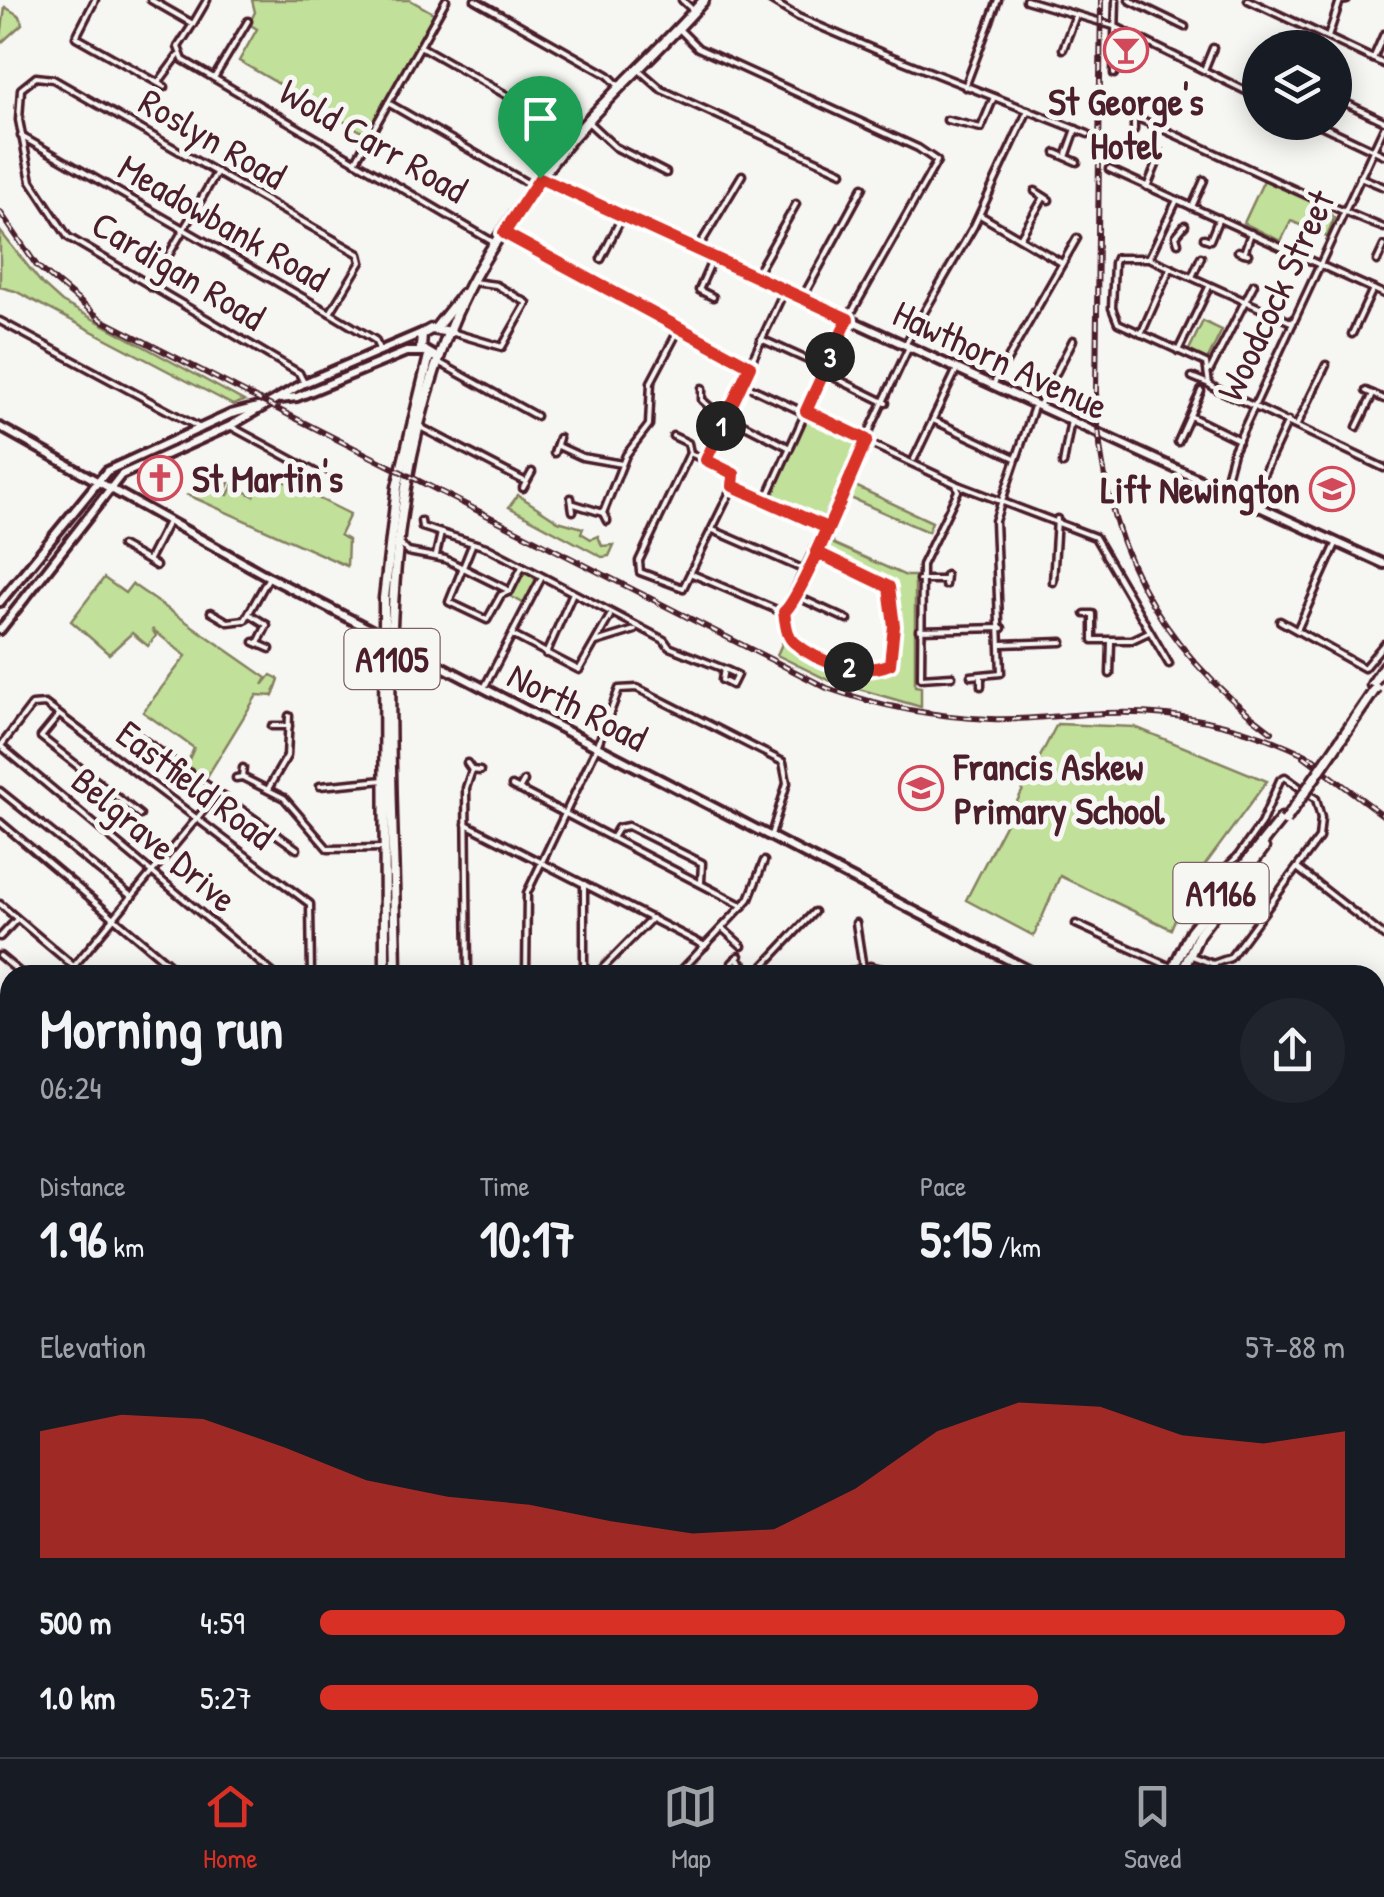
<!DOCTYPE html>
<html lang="en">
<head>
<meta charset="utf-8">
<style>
	body { margin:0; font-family:"Patrick Hand",sans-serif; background:#20242c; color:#f1f3f6; height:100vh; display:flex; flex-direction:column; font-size:38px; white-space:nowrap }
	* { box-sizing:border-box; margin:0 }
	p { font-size:32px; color:#9ea1a6 }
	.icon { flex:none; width:55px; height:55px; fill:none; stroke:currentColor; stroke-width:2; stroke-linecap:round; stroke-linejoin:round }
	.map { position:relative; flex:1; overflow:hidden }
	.side { position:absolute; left:0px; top:965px; width:1385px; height:792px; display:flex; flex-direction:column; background:#171b24; border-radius:30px 30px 0 0; box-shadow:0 5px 25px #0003 }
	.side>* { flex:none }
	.buttons { position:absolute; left:1242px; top:30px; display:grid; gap:20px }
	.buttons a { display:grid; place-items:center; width:110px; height:110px; border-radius:50%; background:#171b24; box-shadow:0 5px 25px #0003; font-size:50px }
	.pin { position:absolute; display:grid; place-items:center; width:85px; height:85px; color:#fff; margin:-102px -42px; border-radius:50% 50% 50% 0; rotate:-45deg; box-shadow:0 0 10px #0007 }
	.pin .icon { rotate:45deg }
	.km { position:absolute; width:50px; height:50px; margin:-25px; border-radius:50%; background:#222; color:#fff; font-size:28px; line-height:50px; text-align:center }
	.round { display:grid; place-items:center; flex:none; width:105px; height:105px; border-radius:52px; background:#20242c }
	.summary { display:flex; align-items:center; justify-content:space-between; height:170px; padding:0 40px }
	h1 { font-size:55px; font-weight:700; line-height:75px }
	.stats { display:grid; grid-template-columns:repeat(3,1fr); gap:15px; height:170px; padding:10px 40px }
	.stats div { display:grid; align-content:center }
	.stats b { font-size:50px; font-weight:700 }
	.stats small { font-size:28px; font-weight:400 }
	.stats p { font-size:28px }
	.chart { height:280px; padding:20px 40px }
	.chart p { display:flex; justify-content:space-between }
	.chart svg { width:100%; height:180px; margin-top:10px; fill:#d93025; opacity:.7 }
	ul { padding:0 40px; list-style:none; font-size:32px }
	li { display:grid; grid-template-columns:160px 120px 1fr; align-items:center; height:75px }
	li i { height:25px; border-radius:12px; background:#d93025 }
	.menu { display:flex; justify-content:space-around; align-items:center; height:140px; border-top:2px solid #363941; background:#171b24; font-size:28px; color:#9ea1a6 }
	.menu a { display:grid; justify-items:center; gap:5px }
	.menu .selected { color:#d93025 }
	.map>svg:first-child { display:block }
	.green { fill:#c1e099; stroke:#868062; stroke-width:2.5 }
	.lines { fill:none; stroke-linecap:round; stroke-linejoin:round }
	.street-casing { stroke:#4a1f2b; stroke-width:11 }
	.secondary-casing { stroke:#4a1f2b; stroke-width:14 }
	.primary-casing { stroke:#4a1f2b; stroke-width:15 }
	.street { stroke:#f6f6f2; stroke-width:4 }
	.secondary { stroke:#f6f6f2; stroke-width:6 }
	.primary { stroke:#f6f6f2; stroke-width:8 }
	.rail-casing { stroke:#4a1f2b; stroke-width:6 }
	.rail { stroke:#f6f6f2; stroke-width:2.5; stroke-dasharray:8; stroke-linecap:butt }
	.primary-bridge-casing { stroke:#4a1f2b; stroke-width:15; stroke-linecap:butt }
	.primary-bridge { stroke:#f6f6f2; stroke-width:8 }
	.route-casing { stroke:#fff; stroke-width:20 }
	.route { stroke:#d93025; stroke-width:12 }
	.labels { text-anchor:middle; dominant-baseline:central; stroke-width:10; stroke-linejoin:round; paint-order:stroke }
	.shield { fill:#f6f6f2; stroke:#7e6067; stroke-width:2.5 }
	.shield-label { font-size:35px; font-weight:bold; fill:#4a1f2b }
	.poi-label { font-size:38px; font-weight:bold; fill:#4a1f2b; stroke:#f6f6f2; text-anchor:start }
	.street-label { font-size:38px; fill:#4a1f2b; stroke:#f6f6f2 }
</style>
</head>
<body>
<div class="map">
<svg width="1384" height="1757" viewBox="0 0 1384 1757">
	<rect width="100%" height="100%" fill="#f6f6f2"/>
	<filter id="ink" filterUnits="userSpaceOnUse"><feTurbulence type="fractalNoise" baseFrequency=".01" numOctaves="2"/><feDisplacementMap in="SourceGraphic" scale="20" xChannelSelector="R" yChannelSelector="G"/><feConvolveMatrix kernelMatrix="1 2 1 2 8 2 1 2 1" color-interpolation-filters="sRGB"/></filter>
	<g filter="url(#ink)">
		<g class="green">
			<polygon points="252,0 410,0 435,14 368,132 364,133 239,61 257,29 249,24 255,12"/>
			<polygon points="5,7 20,16 22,24 0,44"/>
			<polygon points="1265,178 1319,202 1334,218 1327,237 1291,221 1281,241 1244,223"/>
			<polygon points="0,231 42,284 62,302 244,401 233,405 15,291 0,287"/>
			<polygon points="1203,321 1222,330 1207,361 1188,352"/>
			<polygon points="807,418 857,441 860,451 824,524 771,498"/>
			<polygon points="265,472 350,514 340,535 348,540 347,566 188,495 224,481 229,483 224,494 228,495 233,485 254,496"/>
			<polygon points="851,484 932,522 928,532 846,496"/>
			<polygon points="518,495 558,521 583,528 581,533 591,539 598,536 602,546 614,545 609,556 602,557 509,507"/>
			<path d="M830 533 834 544 906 576H915V686L921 687V707L828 680 777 655 785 637C812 666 849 670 886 669L896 656 895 590 884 579 824 551Z"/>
			<polygon points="526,570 536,580 525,604 510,596"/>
			<polygon points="104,578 125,593 132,584 267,678 263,685 271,675 279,679 273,696 257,695 205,780 186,766 194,748 143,712 186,656 152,629 156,636 148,646 132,633 109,654 71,621"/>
			<polygon points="1057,724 1135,727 1267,781 1188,888 1171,929 1060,876 1034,936 966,900"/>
			<polygon points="0,1138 10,1146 10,1675 0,1664"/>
			<polygon points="100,1748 140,1748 134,1757 95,1757"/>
			<polygon points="322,1748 385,1748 381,1757 317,1757"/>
			<polygon points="396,1748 518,1748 514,1757 392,1757"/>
			<polygon points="628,1748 791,1748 787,1757 632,1757"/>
		</g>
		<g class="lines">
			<defs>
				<g id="street">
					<polyline points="95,0 76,37 165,87"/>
					<polyline points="151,0 193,24 178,47 183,60 493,242"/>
					<polyline points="475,0 608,75 620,87"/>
					<polyline points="682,0 694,11"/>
					<polyline points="770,0 798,17 880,52 1088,134"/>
					<polyline points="1026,0 1114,26 1260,98"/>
					<polyline points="1129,0 1185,27"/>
					<polyline points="1248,0 1384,64"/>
					<polyline points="193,24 207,0"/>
					<polyline points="678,28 698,48 918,148 937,161 848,319 766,500 827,528"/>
					<polyline points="1328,37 1340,1 1347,0"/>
					<polyline points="420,46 575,134"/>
					<polyline points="1063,49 1076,15"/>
					<polyline points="1373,59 1384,34"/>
					<polyline points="638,69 662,90 842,172"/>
					<polyline points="1204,70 1213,48"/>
					<polyline points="1114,74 1116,0"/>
					<polyline points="214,78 248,21"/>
					<polyline points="158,83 178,56"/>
					<polyline points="965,87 998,0"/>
					<polyline points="1335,98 1384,121"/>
					<polyline points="388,103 534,187"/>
					<path d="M1135 117C1219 153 1300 195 1384 228"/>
					<polyline points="947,120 981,128 994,97"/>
					<polyline points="587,121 615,147 666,173"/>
					<polyline points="1314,122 1384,155"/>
					<polyline points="1134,130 1134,107"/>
					<polyline points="21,136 330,313 375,340 379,349"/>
					<polyline points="1056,153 1077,162"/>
					<polyline points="1066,157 1076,129"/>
					<polyline points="355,162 446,0"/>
					<polyline points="1109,169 1384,294"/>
					<polyline points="1360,177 1384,187"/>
					<polyline points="1147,187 1161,153"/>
					<polyline points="1035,191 1049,200"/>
					<polyline points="1192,207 1204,180"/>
					<polyline points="980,215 1062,263"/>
					<polyline points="504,233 750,367"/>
					<polyline points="1020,238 1044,197"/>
					<polyline points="1204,238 1210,240 1219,218"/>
					<polyline points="1178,243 1176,236 1185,225"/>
					<polyline points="698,248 742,175"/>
					<polyline points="1238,251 1248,254"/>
					<polyline points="1244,253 1251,233"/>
					<polyline points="1149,258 1177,200"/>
					<polyline points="601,259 623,215"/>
					<polyline points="1377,261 1384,246"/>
					<polyline points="756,275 796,204"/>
					<polyline points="1192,277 1201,257"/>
					<polyline points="150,287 217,172"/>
					<polyline points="713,297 699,290 714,256"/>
					<polyline points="803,297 863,187"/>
					<polyline points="0,321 200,428"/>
					<polyline points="1293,323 1149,258 1116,258 1114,263 1112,308 1118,323 1206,363 1209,384 1215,388 1384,468"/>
					<polyline points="451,332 502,347 527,303 496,285 473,282"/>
					<polyline points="1141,334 1170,269"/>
					<polyline points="1352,334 1373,289"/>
					<polyline points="761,339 825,368"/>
					<polyline points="905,345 974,226 1028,110"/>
					<polyline points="1178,351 1209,287"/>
					<polyline points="440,363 536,416"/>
					<polyline points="1210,370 1254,284"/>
					<polyline points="823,372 886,403"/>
					<polyline points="1192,377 1209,384"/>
					<polyline points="304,383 299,373 68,237 31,181 19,120 21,89 36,77 53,79 359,254 361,262 330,313"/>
					<polyline points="741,383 956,484 958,491 922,565 921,678 952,676"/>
					<polyline points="993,385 1077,238"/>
					<polyline points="702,388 702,400 710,407 790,448"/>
					<polyline points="1366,391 1384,399"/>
					<polyline points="1039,406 1073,340"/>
					<polyline points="1190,416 1239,440"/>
					<polyline points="933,420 1015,458"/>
					<polyline points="1297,425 1326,365"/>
					<polyline points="230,426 339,485"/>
					<polyline points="420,427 526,482"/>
					<polyline points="1357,427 1373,394"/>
					<polyline points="673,436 688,443 690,453 639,561 640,572 683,588 733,486"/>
					<polyline points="1178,442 1201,391"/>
					<polyline points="558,446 582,457 622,464"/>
					<polyline points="554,453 559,438"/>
					<polyline points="690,453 734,474 733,486 766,500"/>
					<polyline points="914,459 957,369"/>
					<polyline points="706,460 785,289"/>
					<polyline points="1063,464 1071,420"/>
					<polyline points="1262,477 1288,421"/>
					<polyline points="958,485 1095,537 1169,664"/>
					<polyline points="523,488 532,472"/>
					<polyline points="1223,489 1233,452 1384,127"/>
					<polyline points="571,498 573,511"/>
					<polyline points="574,504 603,513"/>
					<polyline points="421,521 422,527 441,533"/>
					<polyline points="607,521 603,513 626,455 649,425 651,382 679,329"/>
					<polyline points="713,530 807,571"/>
					<polyline points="399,543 408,552 445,559 510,591 522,567"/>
					<polyline points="472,545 449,602 487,620 501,595 508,592"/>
					<polyline points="121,546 148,561 169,520"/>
					<polyline points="436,555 441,533 486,547 664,640 669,647 724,669 722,680 732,685 737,675 724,669"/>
					<polyline points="148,561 156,566"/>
					<polyline points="692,574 784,613"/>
					<polyline points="919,580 945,580"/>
					<polyline points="1053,582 1057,519"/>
					<polyline points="945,585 946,575"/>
					<polyline points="796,596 848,620"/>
					<polyline points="211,612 228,622 245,620 269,577"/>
					<path d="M784 613C786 623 786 636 794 643 814 660 874 684 893 658V591L816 552"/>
					<polyline points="784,613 909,347"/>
					<polyline points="1085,614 1093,614 1093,640 1132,640 1149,632"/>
					<polyline points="251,615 267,625 258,643"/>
					<polyline points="1280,621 1364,668 1384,644"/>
					<polyline points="1298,628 1337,542"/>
					<polyline points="919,630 1002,628"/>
					<polyline points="512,635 579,670 610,616"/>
					<polyline points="254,642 270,649"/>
					<polyline points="596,642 635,630"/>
					<polyline points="1002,644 1062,642"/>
					<polyline points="546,654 572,595"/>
					<polyline points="1110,674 1111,642"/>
					<polyline points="971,676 1001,673 995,521 1035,404"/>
					<polyline points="981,676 981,686"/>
					<polyline points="484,688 542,577"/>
					<polyline points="59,715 41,737 140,815"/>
					<polyline points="272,726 289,726"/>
					<polyline points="0,747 32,705 45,704 310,904 311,975"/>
					<polyline points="2,747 275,975"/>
					<polyline points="467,763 472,770 480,771"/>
					<polyline points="242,777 284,798 328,849 384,848"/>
					<polyline points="236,778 242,777 243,768"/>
					<polyline points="320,786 384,780"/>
					<polyline points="512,786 743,906"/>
					<polyline points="268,789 287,756 289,716"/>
					<polyline points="519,790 524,781"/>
					<polyline points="0,791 132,897"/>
					<polyline points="218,793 297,849"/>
					<polyline points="0,822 182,975"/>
					<polyline points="466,824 705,946"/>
					<polyline points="612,838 618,828 628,826 702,863 701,882"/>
					<polyline points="1297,868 1384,936"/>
					<polyline points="0,904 84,975"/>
					<polyline points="856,923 864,975"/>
					<polyline points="1076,924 1182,972"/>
					<polyline points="722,928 742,946"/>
					<polyline points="0,937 17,919"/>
					<polyline points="1189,955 1213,964 1230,958 1319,838 1321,818 1316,799 1285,777 1280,780 1261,824 1238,856 1199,895 1211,909"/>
					<polyline points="0,956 23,975"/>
					<polyline points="736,958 754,975"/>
					<polyline points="732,963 739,956"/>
					<polyline points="74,966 218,793 125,727"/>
					<polyline points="468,975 466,788 472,770"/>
					<polyline points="526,975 527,893 597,747 619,689 637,688 783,762 787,783 771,835"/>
					<polyline points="584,975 584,884"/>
					<polyline points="596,975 652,918"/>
					<polyline points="677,975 749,899 764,861"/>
					<polyline points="755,975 814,912"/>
					<polyline points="839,975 870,966 908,975"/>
					<polyline points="1009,975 1015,963"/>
					<polyline points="0,1047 10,1035"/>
					<polyline points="0,1097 10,1105"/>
					<polyline points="1375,1278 1384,1282"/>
					<polyline points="1375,1398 1384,1378"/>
					<polyline points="1088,1748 1104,1757"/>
					<polyline points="1142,1748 1149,1757"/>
					<polyline points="886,1757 887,1748"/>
					<polyline points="954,1757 957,1748"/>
					<polyline points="1007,1757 1011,1748"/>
					<polyline points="1054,1757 1056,1748"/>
					<polyline points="1123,1757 1133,1748"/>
					<polyline points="1200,1757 1203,1748"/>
				</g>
				<g id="secondary">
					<polyline points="540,178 1384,564"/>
					<polyline points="280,399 297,397 406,352 422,352"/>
					<polyline points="0,427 269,577 1038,975"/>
					<polyline points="0,602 107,471 231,414 258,407"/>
					<polyline points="0,630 121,475 230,426 304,383 424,332"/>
					<polyline points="0,1674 10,1685"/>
					<polyline points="67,1748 75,1755"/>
					<polyline points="624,1748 629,1757"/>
					<polyline points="842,1757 847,1748"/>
					<polyline points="855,1757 860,1748"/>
				</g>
				<g id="primary">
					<polyline points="435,329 463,294"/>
					<polyline points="433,356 421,349 422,334 431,329 451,332"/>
					<polyline points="1372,685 1384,666"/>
					<polyline points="385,975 384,598 397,487 429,356"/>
					<path d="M396 975C394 748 363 498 469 287 488 250 515 213 540 179 587 112 651 61 704 0"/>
					<polyline points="1170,975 1191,931 1282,818"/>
					<polyline points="1181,975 1199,934 1264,848"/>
					<polyline points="74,1757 79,1748"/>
					<polyline points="90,1757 95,1748"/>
				</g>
			</defs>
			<use href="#street" class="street-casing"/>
			<use href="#secondary" class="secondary-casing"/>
			<use href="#primary" class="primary-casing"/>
			<use href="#street" class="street"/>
			<use href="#secondary" class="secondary"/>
			<use href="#primary" class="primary"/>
			<defs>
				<g id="rail">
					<path d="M1101 0 1096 392C1100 538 1154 645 1272 732"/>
					<path d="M0 212 37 266 102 320 827 688C882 707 933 717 991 719 1028 721 1067 714 1105 713 1179 710 1252 726 1318 761"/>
					<polyline points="1304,756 1384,816"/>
					<polyline points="1375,1588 1384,1575"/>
					<polyline points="1304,1757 1304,1748"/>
				</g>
			</defs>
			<use href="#rail" class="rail-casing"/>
			<use href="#rail" class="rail"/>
			<defs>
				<polyline id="primary-bridge" points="1285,821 1376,688"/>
			</defs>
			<use href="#primary-bridge" class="primary-bridge-casing"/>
			<use href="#primary-bridge" class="primary-bridge"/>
		</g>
	</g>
	<g class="lines" filter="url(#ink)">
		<defs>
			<path id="route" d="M540 178 504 233 750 366 706 460 734 474 733 486 827 528 816 552 889 587 894 626 890 664C861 676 818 663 795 643 786 636 786 623 784 612 801 599 851 475 864 446L867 440 806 411 848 319 540 178"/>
		</defs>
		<use href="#route" class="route-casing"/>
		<use href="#route" class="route"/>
	</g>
	<defs>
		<symbol id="bar-ring" viewBox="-11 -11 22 22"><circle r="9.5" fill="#f6f6f2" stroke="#d1495b" stroke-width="1.5"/><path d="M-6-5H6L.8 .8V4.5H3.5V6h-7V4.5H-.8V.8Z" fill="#d1495b"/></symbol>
		<symbol id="church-ring" viewBox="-11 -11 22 22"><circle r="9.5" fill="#f6f6f2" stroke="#d1495b" stroke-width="1.5"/><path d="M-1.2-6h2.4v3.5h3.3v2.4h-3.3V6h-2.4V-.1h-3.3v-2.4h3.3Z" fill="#d1495b"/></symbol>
		<symbol id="school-ring" viewBox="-11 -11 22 22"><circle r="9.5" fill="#f6f6f2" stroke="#d1495b" stroke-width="1.5"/><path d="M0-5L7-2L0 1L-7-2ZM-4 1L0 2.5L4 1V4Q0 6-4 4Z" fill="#d1495b"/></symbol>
	</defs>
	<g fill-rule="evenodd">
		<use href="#bar-ring" x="1101" y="25" width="50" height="50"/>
		<use href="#church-ring" x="135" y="453" width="50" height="50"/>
		<use href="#school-ring" x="1307" y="464" width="50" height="50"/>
		<use href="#school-ring" x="896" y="763" width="50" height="50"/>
	</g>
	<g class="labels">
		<g class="shield">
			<rect x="344.5" y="629" width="95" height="60" rx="8"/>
			<rect x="1173.5" y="863" width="95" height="60" rx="8"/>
		</g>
		<g class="shield-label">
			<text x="392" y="659">A1105</text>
			<text x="1221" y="893">A1166</text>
		</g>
		<g class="poi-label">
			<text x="1126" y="101" text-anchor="middle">St George's<tspan x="1126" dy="44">Hotel</tspan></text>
			<text x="192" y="478">St Martin's</text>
			<text x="1300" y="489" text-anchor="end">Lift Newington</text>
			<text x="954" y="766">Francis Askew<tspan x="954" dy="44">Primary School</tspan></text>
		</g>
		<g class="street-label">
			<text transform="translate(213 138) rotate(30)">Roslyn Road</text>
			<text transform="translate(374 140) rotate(30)">Wold Carr Road</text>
			<text transform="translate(224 222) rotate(30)">Meadowbank Road</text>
			<text transform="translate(179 270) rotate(31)">Cardigan Road</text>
			<text transform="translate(1275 295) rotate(-65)">Woodcock Street</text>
			<text transform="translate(1001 359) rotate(25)">Hawthorn Avenue</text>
			<text transform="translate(578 706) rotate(27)">North Road</text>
			<text transform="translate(196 784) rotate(37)">Eastfield Road</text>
			<text transform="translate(155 839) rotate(40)">Belgrave Drive</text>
		</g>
	</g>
</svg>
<div class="buttons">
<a><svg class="icon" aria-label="layers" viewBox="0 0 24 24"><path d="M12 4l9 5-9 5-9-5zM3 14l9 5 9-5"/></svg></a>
</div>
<div class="pin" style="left:540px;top:178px;background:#1e9e55"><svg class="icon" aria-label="arrive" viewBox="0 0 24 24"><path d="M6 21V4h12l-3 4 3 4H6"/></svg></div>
<b class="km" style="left:721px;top:426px">1</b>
<b class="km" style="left:849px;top:667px">2</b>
<b class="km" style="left:830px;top:357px">3</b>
<section class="side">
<div class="summary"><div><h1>Morning run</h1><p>06:24</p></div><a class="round"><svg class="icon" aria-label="share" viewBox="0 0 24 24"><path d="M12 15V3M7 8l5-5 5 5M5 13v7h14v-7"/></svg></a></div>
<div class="stats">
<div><p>Distance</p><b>1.96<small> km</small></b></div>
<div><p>Time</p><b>10:17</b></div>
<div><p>Pace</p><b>5:15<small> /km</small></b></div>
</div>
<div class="chart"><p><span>Elevation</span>57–88 m</p>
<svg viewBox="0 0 160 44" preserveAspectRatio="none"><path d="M0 44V13L10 9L20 10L30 17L40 25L50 29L60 31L70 35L80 38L90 37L100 27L110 13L120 6L130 7L140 14L150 16L160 13V44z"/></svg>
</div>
<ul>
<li><b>500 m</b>4:59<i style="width:100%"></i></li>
<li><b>1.0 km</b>5:27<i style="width:70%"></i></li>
</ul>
</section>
</div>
<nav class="menu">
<a class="selected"><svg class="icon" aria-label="home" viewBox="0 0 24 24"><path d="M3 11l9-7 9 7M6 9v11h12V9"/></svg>Home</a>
<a><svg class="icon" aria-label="map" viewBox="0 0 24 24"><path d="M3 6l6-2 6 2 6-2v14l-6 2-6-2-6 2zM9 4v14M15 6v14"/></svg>Map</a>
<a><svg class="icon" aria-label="saved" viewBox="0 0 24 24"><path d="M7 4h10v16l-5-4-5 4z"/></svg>Saved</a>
</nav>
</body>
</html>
